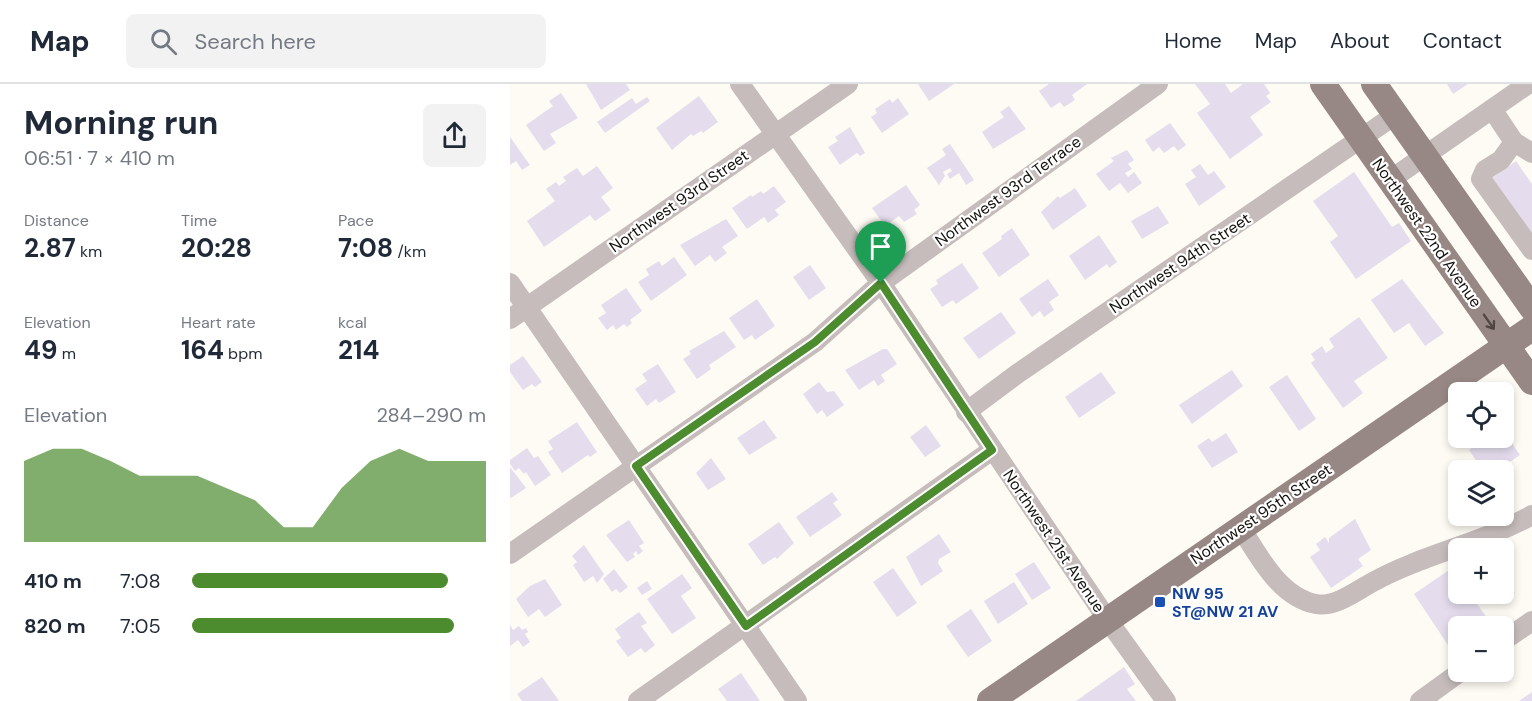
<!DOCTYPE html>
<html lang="en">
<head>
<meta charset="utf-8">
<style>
	body { margin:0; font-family:"DM Sans",sans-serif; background:#f2f2f3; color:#1f2937; height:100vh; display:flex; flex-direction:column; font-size:22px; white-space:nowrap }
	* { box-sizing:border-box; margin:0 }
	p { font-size:20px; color:#747a83 }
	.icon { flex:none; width:33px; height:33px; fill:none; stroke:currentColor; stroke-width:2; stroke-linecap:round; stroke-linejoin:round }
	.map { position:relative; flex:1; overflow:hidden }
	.drawer { display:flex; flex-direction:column; background:#fff; width:510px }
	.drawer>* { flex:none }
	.buttons { position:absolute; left:938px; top:298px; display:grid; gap:12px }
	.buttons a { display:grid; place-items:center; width:66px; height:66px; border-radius:9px; background:#fff; box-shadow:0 3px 9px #0003; font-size:30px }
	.pin { position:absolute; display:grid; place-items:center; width:51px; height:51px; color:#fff; margin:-62px -26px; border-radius:50% 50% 50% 0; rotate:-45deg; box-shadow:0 0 6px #0007 }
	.pin .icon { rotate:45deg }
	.round { display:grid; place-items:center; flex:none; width:63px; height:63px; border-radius:9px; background:#f2f2f3 }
	.headline { display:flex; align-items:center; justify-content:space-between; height:102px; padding:0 24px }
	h1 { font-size:33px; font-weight:700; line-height:45px }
	.metrics { display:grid; grid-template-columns:repeat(3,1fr); gap:9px; height:102px; padding:6px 24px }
	.metrics div { display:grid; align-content:center }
	.metrics b { font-size:26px; font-weight:700 }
	.metrics small { font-size:16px; font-weight:400 }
	.metrics p { font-size:16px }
	.chart { height:168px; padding:12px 24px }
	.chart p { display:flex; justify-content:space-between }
	.chart svg { width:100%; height:108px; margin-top:6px; fill:#4c8c2e; opacity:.7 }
	ul { padding:0 24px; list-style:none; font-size:20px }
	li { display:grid; grid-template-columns:96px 72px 1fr; align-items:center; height:45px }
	li i { height:15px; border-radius:8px; background:#4c8c2e }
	header { display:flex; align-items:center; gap:36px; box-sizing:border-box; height:84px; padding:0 30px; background:#fff; border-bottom:2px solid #e0e1e3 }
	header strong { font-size:28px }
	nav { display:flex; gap:33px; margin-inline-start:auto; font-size:21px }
	.search { width:420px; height:54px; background:#f2f2f3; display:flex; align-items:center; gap:15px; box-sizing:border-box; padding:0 21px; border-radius:9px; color:#747a83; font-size:22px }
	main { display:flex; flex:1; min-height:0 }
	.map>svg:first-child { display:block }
	.building { fill:#e5dded }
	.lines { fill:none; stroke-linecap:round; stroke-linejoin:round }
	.minor { stroke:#c5bcbb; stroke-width:20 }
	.major { stroke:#988885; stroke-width:26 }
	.oneway { stroke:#504743 }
	.route-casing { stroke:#fff; stroke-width:12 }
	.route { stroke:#4c8c2e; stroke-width:8 }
	.transit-dot { fill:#1a4fb4; stroke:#fff; stroke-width:2 }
	.labels { text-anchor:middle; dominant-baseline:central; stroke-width:4.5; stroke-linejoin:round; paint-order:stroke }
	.street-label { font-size:16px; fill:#15120d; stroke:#fff }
	.transit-label { font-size:16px; font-weight:bold; fill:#164399; stroke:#fff; text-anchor:start }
</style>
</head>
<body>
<header>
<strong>Map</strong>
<div class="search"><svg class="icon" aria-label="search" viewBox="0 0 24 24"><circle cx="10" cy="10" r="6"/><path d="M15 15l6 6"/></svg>Search here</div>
<nav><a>Home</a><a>Map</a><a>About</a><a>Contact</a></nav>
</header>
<main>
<section class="drawer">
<div class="headline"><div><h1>Morning run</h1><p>06:51 · 7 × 410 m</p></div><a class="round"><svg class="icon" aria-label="share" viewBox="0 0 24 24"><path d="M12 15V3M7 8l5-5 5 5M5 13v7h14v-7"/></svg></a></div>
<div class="metrics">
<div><p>Distance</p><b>2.87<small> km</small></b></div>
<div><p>Time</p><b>20:28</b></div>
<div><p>Pace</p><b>7:08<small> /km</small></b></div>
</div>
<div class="metrics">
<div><p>Elevation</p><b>49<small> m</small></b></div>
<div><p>Heart rate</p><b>164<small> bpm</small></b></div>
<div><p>kcal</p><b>214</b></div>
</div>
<div class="chart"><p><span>Elevation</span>284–290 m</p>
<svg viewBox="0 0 160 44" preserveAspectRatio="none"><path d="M0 44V11L10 6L20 6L30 11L40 17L50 17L60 17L70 22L80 27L90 38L100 38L110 22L120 11L130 6L140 11L150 11L160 11V44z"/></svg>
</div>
<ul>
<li><b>410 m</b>7:08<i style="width:87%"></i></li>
<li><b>820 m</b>7:05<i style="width:89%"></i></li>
</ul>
</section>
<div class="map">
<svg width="1022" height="617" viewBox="0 0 1022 617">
	<rect width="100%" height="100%" fill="#fefbf4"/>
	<g class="building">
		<polygon points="76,0 116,0 120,6 91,26"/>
		<polygon points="408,0 444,0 419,17"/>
		<polygon points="539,0 577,0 562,11 565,16 554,23 550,18 541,24 529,7"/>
		<polygon points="685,0 715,0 721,9 733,0 754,0 760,9 756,12 761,18 740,33 753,51 720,75 687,29 700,20"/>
		<polygon points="937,0 958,0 943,10"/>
		<polygon points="51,9 68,34 40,50 46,59 34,67 16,41 43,22 39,17"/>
		<polygon points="189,12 208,38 193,49 191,47 183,52 181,50 162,66 146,44"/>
		<polygon points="137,13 140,17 95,49 87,38 122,14 126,20"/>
		<polygon points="388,14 399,30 372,49 361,33 367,29 365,25 380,15 382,19"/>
		<polygon points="499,22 516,45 483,65 472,48 494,33 490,28"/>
		<polygon points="660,39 676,61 668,67 664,62 654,69 649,63 643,68 635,56"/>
		<polygon points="340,43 355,69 350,72 347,69 330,81 318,63 328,57 325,53"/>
		<polygon points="0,53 20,81 12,86 6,77 0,81"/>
		<polygon points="440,60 464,96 456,101 449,89 440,95 437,90 442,87 440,84 433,88 435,92 429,101 417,84 436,71 432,65"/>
		<polygon points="617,66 624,76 618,80 622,85 615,89 618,93 624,88 632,99 618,109 610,99 599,107 586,90 604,77 601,74"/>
		<polygon points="1006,77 1022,100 1022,153 982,94"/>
		<polygon points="690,80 698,91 704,87 716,103 689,122 675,100 686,93 681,86"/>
		<polygon points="87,82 103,104 91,113 101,126 85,137 80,131 34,163 17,137 45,117 36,105 46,98 49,102 56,97 53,93 67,84 73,92"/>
		<polygon points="844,88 882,143 889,139 901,157 846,195 820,158 828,152 803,117"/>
		<polygon points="396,101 410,121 404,126 407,130 394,138 389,132 375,142 362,124"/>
		<polygon points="264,102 276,118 265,126 269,131 258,139 254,133 237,145 222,124 241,111 242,113 251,107 253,110"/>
		<polygon points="565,104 577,122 543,146 531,128 548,112 550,114"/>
		<polygon points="648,122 659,139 632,155 621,137"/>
		<polygon points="216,135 228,152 212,163 217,169 205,178 200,171 185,182 170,161"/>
		<polygon points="502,144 520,171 489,193 472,169 492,155 491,152"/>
		<polygon points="589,151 607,178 599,184 597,180 575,196 559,172"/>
		<polygon points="164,173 177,191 141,217 128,198 139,191 136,185 149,177 152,182"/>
		<polygon points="452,179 469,204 446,220 443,216 432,223 420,205 428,200 426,196"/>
		<polygon points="300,181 316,204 299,216 283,193"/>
		<polygon points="538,195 549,211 539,218 544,226 534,233 530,227 522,233 509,215"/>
		<polygon points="892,195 934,249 915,262 899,239 884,249 861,216"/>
		<polygon points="116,204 132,227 120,236 122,239 117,243 114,240 106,246 103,241 97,246 88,234 96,229 91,221"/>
		<polygon points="247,215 265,242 245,256 242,251 234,256 219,234"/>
		<polygon points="491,228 506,249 469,275 453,254"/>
		<polygon points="849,233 878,274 844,297 853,309 833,324 801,279 805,276 801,270 812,262 816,269 824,263 819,255"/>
		<polygon points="214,247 226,263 199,281 201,285 187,295 173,275 181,270 179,267"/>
		<polygon points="373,265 377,265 387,280 371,291 375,297 368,302 364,296 349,306 335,286"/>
		<polygon points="13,272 32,298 25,303 22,300 13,306 0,288 0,281"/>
		<polygon points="148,280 166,308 149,319 146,315 137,322 125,305 137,297 132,290"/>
		<polygon points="722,286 733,302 682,340 669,321"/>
		<polygon points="591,288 606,309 569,334 555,313"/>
		<polygon points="777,291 806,335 789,347 759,303"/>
		<polygon points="309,298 317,308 324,307 334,321 317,333 312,326 307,330 293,310"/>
		<polygon points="254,336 267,354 239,371 227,354"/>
		<polygon points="67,338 87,368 80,373 78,371 52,389 38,368 43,365 38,357"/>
		<polygon points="416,341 431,362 415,373 400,353"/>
		<polygon points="993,346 1010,371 987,387 973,387 959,366 975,354 993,354"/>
		<polygon points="716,349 728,368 702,384 687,362 699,354 702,358"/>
		<polygon points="17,364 24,374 28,372 41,391 25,402 16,388 14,390 9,384 5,387 0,380 0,376"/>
		<polygon points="201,374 216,395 198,406 186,389"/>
		<polygon points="0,383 16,404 1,414 0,413"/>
		<polygon points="322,408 328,416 323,419 332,431 300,453 286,433"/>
		<polygon points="845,435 861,466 848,475 853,482 821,504 800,473 810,466 806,460 815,453 819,459 819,454"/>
		<polygon points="119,436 134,459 129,462 133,467 128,471 126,467 123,470 125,473 117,478 96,451"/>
		<polygon points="269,438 284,459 267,475 265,473 253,481 238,460"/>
		<polygon points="429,450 441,468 429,475 428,479 433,487 411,502 396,473"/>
		<polygon points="74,461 94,490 87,499 83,492 74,498 63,481 67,478 62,472"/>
		<polygon points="524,478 541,504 522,516 505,490"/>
		<polygon points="383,484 407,519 387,533 363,498"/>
		<polygon points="942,484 948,492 948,510 960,510 977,534 964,543 948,543 948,554 938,561 904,510"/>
		<polygon points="104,485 118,503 110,509 106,505 102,508 93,495"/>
		<polygon points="172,490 182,504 171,512 186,534 162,550 137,515"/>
		<polygon points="35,495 52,521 35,533 29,525 18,533 6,515 20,502"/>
		<polygon points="137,497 142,505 132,511 127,504"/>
		<polygon points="504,498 518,520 488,540 474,517"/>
		<polygon points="461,525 482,557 458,573 436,542"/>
		<polygon points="129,528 137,539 131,542 145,561 135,569 131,564 118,573 106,557 111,554 105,545"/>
		<polygon points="0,541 3,546 9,542 12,546 16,544 18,548 15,550 20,558 13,563 8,556 0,562"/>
		<polygon points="614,583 625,600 617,605 626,617 566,617"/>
		<polygon points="231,589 250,617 217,617 208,605"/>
		<polygon points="32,593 49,617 12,617 7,610"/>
		<polygon points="1022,608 1022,617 1009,617"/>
	</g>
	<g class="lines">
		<g class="minor">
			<polyline points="230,0 371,199 597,535 656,617"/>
			<polyline points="982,25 1004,58 1022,69"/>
			<polyline points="1004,58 991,76 975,86 971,95 1022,166"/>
			<polyline points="880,96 1018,0"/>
			<polyline points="0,199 287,617"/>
			<polyline points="0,235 338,0"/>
			<polyline points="456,328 507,290 885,31"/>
			<path d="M731 444C749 473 770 513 806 520 824 524 846 507 861 499 913 470 970 460 1022 431"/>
			<polyline points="0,470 305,258 371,199 648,0"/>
			<polyline points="993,557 1022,537"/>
			<polyline points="128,617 482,366"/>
			<polyline points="910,617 950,588"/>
		</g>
		<g class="major">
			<polyline points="813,0 1022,298"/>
			<polyline points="864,0 1022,224"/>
			<polyline points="480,617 1022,244"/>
		</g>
	</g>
	<defs><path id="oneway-shaft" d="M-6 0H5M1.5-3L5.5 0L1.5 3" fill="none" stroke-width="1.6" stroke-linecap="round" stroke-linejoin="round" transform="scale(1.5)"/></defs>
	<use class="oneway" href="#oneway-shaft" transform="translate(979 238) rotate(55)"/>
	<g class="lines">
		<defs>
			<polygon id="route" points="371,199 482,366 236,542 126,382 305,258"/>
		</defs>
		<use href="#route" class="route-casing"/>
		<use href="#route" class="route"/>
	</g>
	<rect class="transit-dot" x="644" y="512" width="12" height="12" rx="3"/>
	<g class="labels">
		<g class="street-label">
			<text transform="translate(498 107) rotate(-36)">Northwest 93rd Terrace</text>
			<text transform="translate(169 117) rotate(-35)">Northwest 93rd Street</text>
			<text transform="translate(917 149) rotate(55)">Northwest 22nd Avenue</text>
			<text transform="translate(670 179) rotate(-34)">Northwest 94th Street</text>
			<text transform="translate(751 430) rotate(-34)">Northwest 95th Street</text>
			<text transform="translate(544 457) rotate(56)">Northwest 21st Avenue</text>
		</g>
		<g class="transit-label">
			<text x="662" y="509">NW 95<tspan x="662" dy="18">ST@NW 21 AV</tspan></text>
		</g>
	</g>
</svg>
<div class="buttons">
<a><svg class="icon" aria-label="locate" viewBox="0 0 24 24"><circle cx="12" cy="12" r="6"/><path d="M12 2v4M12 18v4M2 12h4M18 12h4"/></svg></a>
<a><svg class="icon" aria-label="layers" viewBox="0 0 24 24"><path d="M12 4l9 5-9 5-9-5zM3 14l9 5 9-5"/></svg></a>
<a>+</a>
<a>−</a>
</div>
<div class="pin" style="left:371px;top:199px;background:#1e9e55"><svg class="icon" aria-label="arrive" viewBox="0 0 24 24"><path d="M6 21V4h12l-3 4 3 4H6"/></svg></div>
</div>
</main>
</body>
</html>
